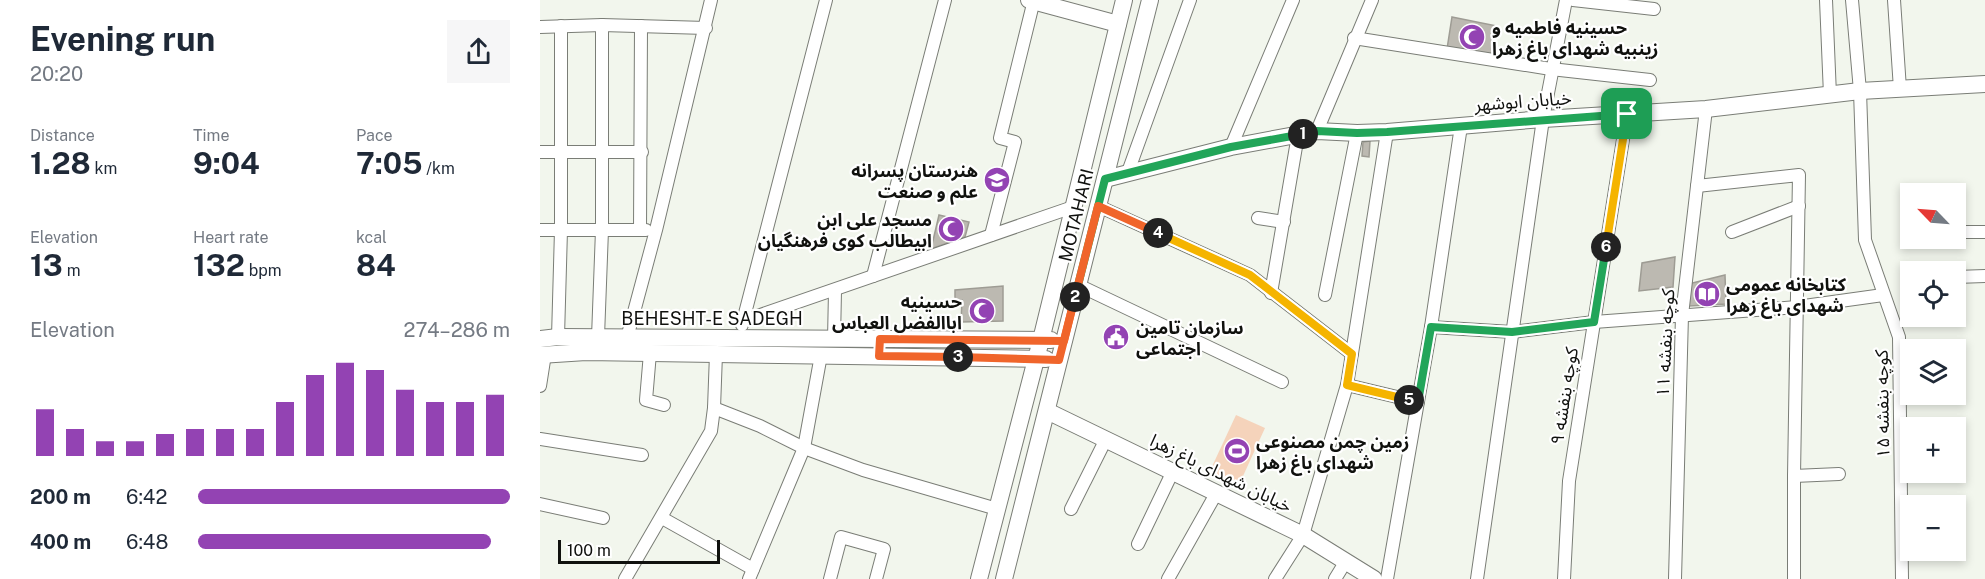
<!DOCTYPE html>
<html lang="en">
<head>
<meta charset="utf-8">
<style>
	body { margin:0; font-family:"Public Sans","Noto Sans Arabic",sans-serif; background:#f6f6f7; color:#1f2937; height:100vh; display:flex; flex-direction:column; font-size:22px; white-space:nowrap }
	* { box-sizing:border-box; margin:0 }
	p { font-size:20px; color:#747a83 }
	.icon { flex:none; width:33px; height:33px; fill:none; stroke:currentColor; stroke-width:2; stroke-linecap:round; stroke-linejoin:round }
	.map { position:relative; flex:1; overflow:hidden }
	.details { display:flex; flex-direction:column; background:#fff; width:540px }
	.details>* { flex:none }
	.needle { width:39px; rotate:295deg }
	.buttons { position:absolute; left:1360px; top:183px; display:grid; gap:12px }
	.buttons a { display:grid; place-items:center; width:66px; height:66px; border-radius:0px; background:#fff; box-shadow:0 3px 9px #0003; font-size:30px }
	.scale { position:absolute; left:18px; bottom:15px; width:162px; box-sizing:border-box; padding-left:6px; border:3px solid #10110e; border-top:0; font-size:16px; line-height:21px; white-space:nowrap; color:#10110e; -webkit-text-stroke:4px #fff; paint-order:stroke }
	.pin { position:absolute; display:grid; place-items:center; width:51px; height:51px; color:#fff; margin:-26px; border-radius:12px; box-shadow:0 3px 9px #0006 }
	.km { position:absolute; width:30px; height:30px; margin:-15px; border-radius:50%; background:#222; color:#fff; font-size:16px; line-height:30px; text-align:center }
	.round { display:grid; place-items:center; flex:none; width:63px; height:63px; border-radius:0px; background:#f6f6f7 }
	.headline { display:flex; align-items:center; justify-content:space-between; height:102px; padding:0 30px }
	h1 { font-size:33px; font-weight:700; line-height:45px }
	.metrics { display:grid; grid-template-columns:repeat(3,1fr); gap:9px; height:102px; padding:6px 30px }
	.metrics div { display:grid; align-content:center }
	.metrics b { font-size:30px; font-weight:700 }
	.metrics small { font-size:16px; font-weight:400 }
	.metrics p { font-size:16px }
	.chart { height:168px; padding:12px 30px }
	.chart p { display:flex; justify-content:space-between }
	.chart svg { width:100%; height:108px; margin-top:6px; stroke:#9343b3; stroke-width:6 }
	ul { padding:0 30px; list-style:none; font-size:20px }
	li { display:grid; grid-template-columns:96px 72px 1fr; align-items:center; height:45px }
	li i { height:15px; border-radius:8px; background:#9343b3 }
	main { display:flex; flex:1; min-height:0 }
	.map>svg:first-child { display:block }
	.green { fill:#f5d3bb }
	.building { fill:#bcb9b1; stroke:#9e9c94; stroke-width:1.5 }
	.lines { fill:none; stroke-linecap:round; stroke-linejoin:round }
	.street-casing { stroke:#7a7d76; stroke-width:14 }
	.secondary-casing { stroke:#7a7d76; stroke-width:18 }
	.street { stroke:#fff; stroke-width:12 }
	.secondary { stroke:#fff; stroke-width:16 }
	.split-1-casing { stroke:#fff; stroke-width:12 }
	.split-2-casing { stroke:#fff; stroke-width:12 }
	.split-3-casing { stroke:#fff; stroke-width:12 }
	.split-4-casing { stroke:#fff; stroke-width:12 }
	.split-5-casing { stroke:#fff; stroke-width:12 }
	.split-6-casing { stroke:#fff; stroke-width:12 }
	.split-7-casing { stroke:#fff; stroke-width:12 }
	.split-1 { stroke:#22a559; stroke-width:8 }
	.split-2 { stroke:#22a559; stroke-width:8 }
	.split-3 { stroke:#f0652b; stroke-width:8 }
	.split-4 { stroke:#f0652b; stroke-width:8 }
	.split-5 { stroke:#f5b400; stroke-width:8 }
	.split-6 { stroke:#22a559; stroke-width:8 }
	.split-7 { stroke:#f5b400; stroke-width:8 }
	.labels { text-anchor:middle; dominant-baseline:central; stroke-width:4.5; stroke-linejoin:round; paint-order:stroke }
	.poi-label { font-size:18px; font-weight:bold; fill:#10110e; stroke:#fff; text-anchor:start }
	.street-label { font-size:18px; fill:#10110e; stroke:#fff }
</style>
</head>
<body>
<main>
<section class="details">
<div class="headline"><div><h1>Evening run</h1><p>20:20</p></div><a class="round"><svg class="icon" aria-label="share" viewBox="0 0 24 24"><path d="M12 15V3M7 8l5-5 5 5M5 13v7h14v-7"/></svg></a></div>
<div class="metrics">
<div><p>Distance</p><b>1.28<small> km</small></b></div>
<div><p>Time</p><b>9:04</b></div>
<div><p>Pace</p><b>7:05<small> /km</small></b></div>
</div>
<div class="metrics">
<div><p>Elevation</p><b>13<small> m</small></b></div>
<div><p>Heart rate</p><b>132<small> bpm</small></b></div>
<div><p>kcal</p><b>84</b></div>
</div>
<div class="chart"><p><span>Elevation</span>274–286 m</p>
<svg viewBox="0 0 160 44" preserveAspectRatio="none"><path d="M5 44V25M15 44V33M25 44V38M35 44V38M45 44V35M55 44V33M65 44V33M75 44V33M85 44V22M95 44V11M105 44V6M115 44V9M125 44V17M135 44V22M145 44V22M155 44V19"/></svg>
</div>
<ul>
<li><b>200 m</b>6:42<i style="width:100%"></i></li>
<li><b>400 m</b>6:48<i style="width:94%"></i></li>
</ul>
</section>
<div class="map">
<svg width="1445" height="579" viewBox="0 0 1445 579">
	<rect width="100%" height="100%" fill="#f2f6ed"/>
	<polygon class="green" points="696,415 725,428 698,487 669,473"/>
	<g class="building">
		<polygon points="912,17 957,26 952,56 907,49"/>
		<polygon points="830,141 829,157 822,156 823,142"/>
		<polygon points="399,215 429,222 425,237 391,249"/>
		<polygon points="1135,257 1133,287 1099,291 1102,263"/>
		<polygon points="1185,275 1186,304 1149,306 1148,284"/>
		<polygon points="463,286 463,321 421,322 422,300 415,301 415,290"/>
	</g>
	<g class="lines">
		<defs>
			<g id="street">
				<polyline points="1033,0 1114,9"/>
				<polyline points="1286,0 1290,95"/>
				<polyline points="1312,0 1320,91 1325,240 1359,337 1362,579"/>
				<polyline points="1354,0 1360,89"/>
				<polyline points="0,27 62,25 166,28"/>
				<polyline points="814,38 1011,69 1110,80"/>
				<polyline points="777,131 832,0"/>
				<polyline points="691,147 753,0"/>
				<polyline points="0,152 102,152"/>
				<polyline points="588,172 650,0"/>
				<polyline points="1157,186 1259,175 1254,476 1254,579"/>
				<polyline points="558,206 710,275 812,354"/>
				<polyline points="718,218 744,222"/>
				<polyline points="0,230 106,230"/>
				<polyline points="100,230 101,26"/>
				<polyline points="1192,232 1259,206"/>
				<polyline points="1416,232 1445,232"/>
				<polyline points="451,235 475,142 460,138 494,0"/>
				<polyline points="333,276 405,0"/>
				<polyline points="1416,277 1445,276"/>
				<polyline points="538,285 742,382"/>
				<polyline points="731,293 758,135"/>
				<polyline points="785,295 817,133"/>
				<polyline points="203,321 533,207"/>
				<polyline points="202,325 286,0"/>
				<polyline points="891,327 972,332 1054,322 1257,307 1343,295"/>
				<polyline points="18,337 21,230 21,26"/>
				<polyline points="58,337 62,230 62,25"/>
				<polyline points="87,338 116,230 171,0"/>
				<polyline points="294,339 295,291"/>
				<polyline points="110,353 106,400 124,405"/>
				<polyline points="807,385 878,402"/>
				<polyline points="0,386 5,354"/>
				<polyline points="174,408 220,426 264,448 323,470 457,509"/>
				<polyline points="0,439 102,455"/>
				<polyline points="1254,476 1299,474"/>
				<polyline points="0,504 63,518"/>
				<polyline points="531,509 566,439"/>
				<polyline points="122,518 213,569"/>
				<polyline points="598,544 633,471"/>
				<polyline points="85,579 171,431 174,408 176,354"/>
				<polyline points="209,579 264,448 281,355"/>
				<polyline points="290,579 301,537 344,549 336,579"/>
				<polyline points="628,579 677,492"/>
				<polyline points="735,579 763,535 807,385 847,132"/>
				<polyline points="795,579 806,561"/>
				<polyline points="847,579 891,327 921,126"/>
				<polyline points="937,579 1003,119 1026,0"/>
				<polyline points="1024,579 1029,481 1087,114"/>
				<polyline points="1135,579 1142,315 1166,109"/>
			</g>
			<g id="secondary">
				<polyline points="489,0 578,24"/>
				<polyline points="565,179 691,147 777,131 817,133 847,132 1003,119 1166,109 1320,91 1445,84"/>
				<polyline points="0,339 18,337 511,340"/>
				<polyline points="0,355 46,352 506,359"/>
				<polyline points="507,411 763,535 834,579"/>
				<polyline points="439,579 501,340 584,0"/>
				<polyline points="464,579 610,0"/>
			</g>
		</defs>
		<use href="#street" class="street-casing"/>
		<use href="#secondary" class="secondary-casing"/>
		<use href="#street" class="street"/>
		<use href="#secondary" class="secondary"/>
	</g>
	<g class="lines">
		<defs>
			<polyline id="split-1" points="763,134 777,131 817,133 847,132 1087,114"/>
			<polyline id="split-2" points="535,297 565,179 691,147 763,134"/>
			<polyline id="split-3" points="418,357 339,356 340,339 524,341 535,297"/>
			<polyline id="split-4" points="418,357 519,360 558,206 618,233"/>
			<polyline id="split-5" points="618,233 710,275 812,354 807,385 869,400"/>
			<polyline id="split-6" points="869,400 878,402 891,327 972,332 1054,322 1066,247"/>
			<polyline id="split-7" points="1066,247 1087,114"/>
		</defs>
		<use href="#split-1" class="split-1-casing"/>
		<use href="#split-2" class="split-2-casing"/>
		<use href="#split-3" class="split-3-casing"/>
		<use href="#split-4" class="split-4-casing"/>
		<use href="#split-5" class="split-5-casing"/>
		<use href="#split-6" class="split-6-casing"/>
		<use href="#split-7" class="split-7-casing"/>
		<use href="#split-1" class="split-1"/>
		<use href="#split-2" class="split-2"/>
		<use href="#split-3" class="split-3"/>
		<use href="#split-4" class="split-4"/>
		<use href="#split-5" class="split-5"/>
		<use href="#split-6" class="split-6"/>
		<use href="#split-7" class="split-7"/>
	</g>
	<defs>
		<symbol id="mosque-disc" viewBox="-11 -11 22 22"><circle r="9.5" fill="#9343b3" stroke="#fff"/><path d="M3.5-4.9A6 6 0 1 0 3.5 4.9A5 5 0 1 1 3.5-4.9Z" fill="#fff"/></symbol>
		<symbol id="school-disc" viewBox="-11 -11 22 22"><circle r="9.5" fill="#9343b3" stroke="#fff"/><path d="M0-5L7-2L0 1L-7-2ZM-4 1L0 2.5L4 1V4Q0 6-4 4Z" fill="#fff"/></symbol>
		<symbol id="library-disc" viewBox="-11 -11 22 22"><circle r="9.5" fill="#9343b3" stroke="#fff"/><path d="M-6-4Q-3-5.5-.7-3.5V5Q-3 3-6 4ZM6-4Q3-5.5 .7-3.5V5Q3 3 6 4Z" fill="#fff"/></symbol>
		<symbol id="civic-disc" viewBox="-11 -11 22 22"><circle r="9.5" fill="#9343b3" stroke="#fff"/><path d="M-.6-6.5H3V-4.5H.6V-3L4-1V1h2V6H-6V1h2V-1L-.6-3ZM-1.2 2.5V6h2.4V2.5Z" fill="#fff"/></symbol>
		<symbol id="stadium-disc" viewBox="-11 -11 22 22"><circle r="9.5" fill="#9343b3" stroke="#fff"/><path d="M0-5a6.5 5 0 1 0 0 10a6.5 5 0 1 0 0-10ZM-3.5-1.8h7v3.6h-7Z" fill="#fff"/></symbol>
	</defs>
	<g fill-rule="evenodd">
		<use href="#mosque-disc" x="917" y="22" width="30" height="30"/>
		<use href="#school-disc" x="442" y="165" width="30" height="30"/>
		<use href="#mosque-disc" x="396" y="214" width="30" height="30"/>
		<use href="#library-disc" x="1152" y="279" width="30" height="30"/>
		<use href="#mosque-disc" x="427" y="296" width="30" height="30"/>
		<use href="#civic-disc" x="561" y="322" width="30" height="30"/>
		<use href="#stadium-disc" x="682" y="436" width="30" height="30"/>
	</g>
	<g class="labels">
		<g class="poi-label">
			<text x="952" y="27">حسینیه فاطمیه و<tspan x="952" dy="21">زینبیه شهدای باغ زهرا</tspan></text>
			<text x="438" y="170" text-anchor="end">هنرستان پسرانه<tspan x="438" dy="21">علم و صنعت</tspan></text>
			<text x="392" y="219" text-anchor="end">مسجد علی ابن<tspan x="392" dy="21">ابیطالب کوی فرهنگیان</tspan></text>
			<text x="1186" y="284">کتابخانه عمومی<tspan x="1186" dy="21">شهدای باغ زهرا</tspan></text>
			<text x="422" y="301" text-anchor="end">حسینیه<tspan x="422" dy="21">اباالفضل العباس</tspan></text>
			<text x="596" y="327">سازمان تامین<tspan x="596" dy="21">اجتماعی</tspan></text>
			<text x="716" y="441">زمین چمن مصنوعی<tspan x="716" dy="21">شهدای باغ زهرا</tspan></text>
		</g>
		<g class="street-label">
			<text transform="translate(983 101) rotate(-4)">خیابان ابوشهر</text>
			<text transform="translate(536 215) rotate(-76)">MOTAHARI</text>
			<text x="172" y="318">BEHESHT-E SADEGH</text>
			<text transform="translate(1125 343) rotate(-87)">کوچه بنفشه ۱۱</text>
			<text transform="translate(1024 396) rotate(-81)">کوچه بنفشه ۹</text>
			<text transform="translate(1342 404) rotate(-91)">کوچه بنفشه ١۵</text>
			<text transform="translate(681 473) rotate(26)">خیابان شهدای باغ‌ زهرا</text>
		</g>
	</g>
</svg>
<div class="buttons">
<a><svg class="needle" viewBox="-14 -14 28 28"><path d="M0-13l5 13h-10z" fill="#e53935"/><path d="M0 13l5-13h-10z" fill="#747a83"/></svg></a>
<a><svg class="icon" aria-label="locate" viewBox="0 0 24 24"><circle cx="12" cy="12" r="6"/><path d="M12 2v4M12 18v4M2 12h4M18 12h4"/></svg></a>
<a><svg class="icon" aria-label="layers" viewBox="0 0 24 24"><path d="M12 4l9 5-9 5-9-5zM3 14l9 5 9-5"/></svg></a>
<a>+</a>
<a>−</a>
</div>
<div class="scale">100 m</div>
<div class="pin" style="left:1087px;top:114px;background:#1e9e55"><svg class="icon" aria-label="arrive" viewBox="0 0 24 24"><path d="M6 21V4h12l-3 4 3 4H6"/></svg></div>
<b class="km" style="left:763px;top:134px">1</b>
<b class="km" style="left:535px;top:297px">2</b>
<b class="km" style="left:418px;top:357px">3</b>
<b class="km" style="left:618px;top:233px">4</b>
<b class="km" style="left:869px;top:400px">5</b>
<b class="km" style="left:1066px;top:247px">6</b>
</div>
</main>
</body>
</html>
